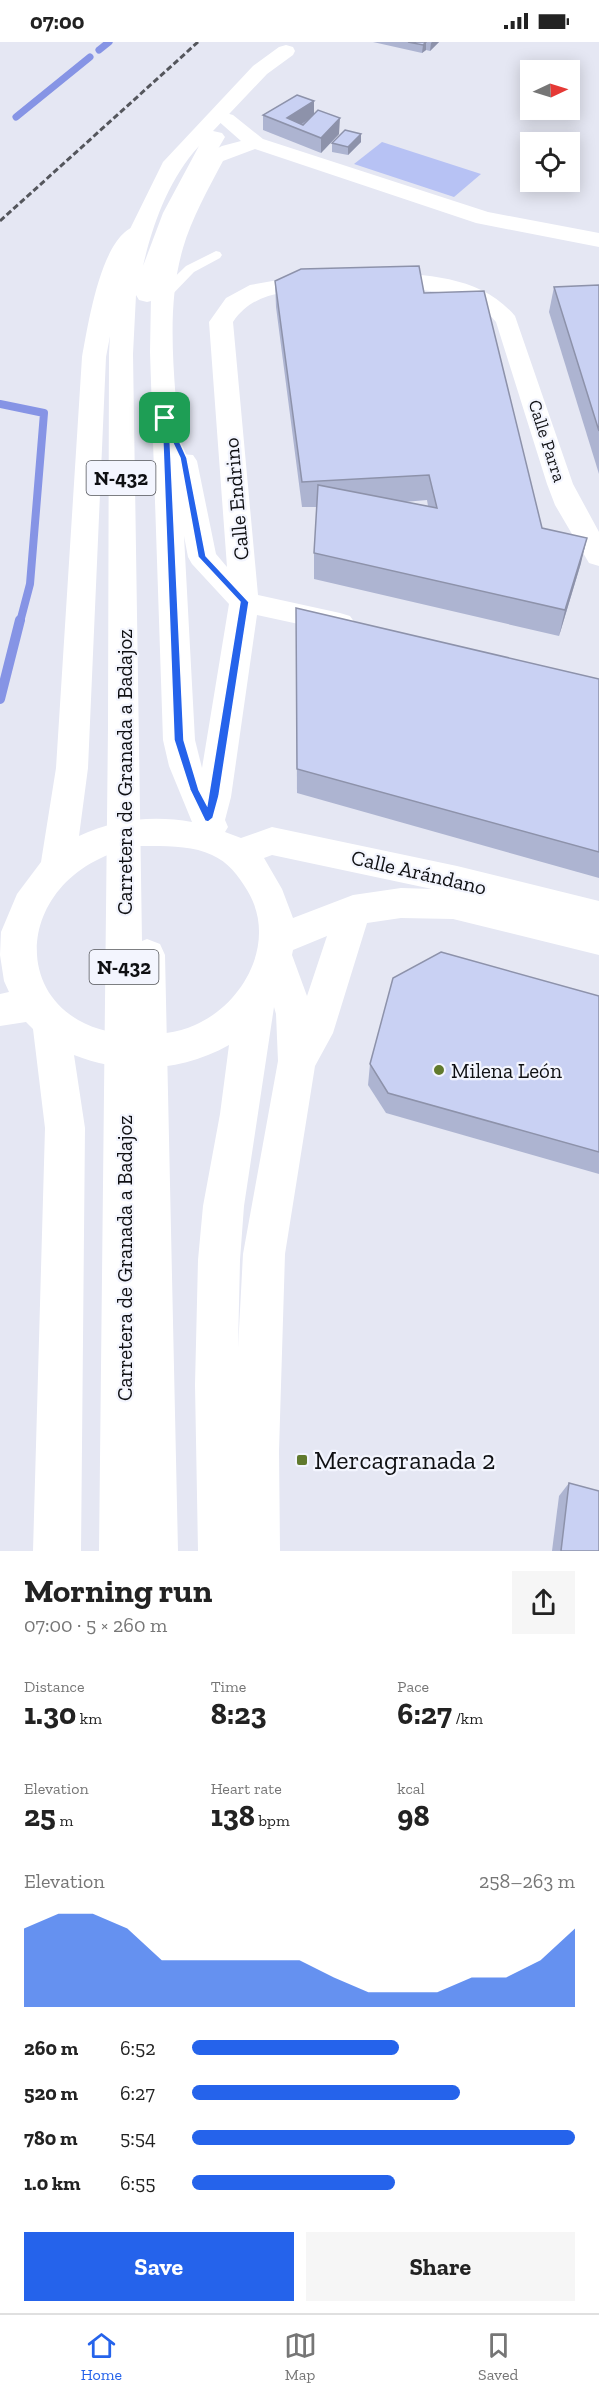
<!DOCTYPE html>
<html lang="en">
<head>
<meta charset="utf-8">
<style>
	body { margin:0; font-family:"Zilla Slab",serif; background:#f6f6f6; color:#222; height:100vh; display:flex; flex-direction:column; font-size:22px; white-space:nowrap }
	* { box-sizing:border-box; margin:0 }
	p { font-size:20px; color:#767676 }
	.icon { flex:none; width:33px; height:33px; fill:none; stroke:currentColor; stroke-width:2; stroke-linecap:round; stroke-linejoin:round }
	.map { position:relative; height:1509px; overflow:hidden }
	.sheet { display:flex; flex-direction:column; background:#fff; flex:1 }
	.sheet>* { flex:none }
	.needle { width:39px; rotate:86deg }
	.fabs { position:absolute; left:520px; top:18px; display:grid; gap:12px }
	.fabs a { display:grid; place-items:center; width:60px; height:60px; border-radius:0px; background:#fff; box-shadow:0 3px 15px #0003; font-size:30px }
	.pin { position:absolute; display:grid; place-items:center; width:51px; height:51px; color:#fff; margin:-26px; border-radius:12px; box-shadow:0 3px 9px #0006 }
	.round { display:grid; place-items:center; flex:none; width:63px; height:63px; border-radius:0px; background:#f6f6f6 }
	.overview { display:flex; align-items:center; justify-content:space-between; height:102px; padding:0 24px }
	h1 { font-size:33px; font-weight:700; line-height:45px }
	.stats { display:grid; grid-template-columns:repeat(3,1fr); gap:9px; height:102px; padding:6px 24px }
	.stats div { display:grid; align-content:center }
	.stats b { font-size:30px; font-weight:700 }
	.stats small { font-size:16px; font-weight:400 }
	.stats p { font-size:16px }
	.chart { height:168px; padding:12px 24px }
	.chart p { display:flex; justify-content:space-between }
	.chart svg { width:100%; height:108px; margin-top:6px; fill:#2563eb; opacity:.7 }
	.primary-button { display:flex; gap:12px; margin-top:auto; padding:12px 24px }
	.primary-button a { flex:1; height:69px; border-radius:0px; background:#2563eb; color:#fff; font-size:24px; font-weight:700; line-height:69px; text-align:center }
	.primary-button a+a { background:#f6f6f6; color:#222 }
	ul { padding:0 24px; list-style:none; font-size:20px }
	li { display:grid; grid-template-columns:96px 72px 1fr; align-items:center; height:45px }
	li i { height:15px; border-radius:8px; background:#2563eb }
	.status { display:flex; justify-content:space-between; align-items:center; height:42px; padding:0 30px; background:#fff; direction:ltr }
	.status svg { height:16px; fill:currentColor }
	.menu { display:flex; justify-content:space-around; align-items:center; height:84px; border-top:2px solid #e0e0e0; background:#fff; font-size:16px; color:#767676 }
	.menu a { display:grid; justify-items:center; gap:3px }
	.menu .current { color:#2563eb }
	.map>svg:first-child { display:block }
	.green { fill:#b7c2f4 }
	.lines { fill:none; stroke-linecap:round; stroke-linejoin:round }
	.stream-far2 { stroke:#8694e5; stroke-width:7 }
	.stream-far1 { stroke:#8694e5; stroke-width:8 }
	.stream { stroke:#8694e5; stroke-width:10 }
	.lane { fill:#fff; fill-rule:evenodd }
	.street { fill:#fff; fill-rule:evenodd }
	.highway { fill:#fff; fill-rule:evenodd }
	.rail { stroke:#54565c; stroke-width:3; stroke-dasharray:6 3; stroke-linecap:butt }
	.wall { fill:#adb4d1; fill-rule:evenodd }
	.shaded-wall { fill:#8d92aa }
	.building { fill:#c9d1f3; stroke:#8d92aa; stroke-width:1.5 }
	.route { fill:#2563eb; stroke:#fff; stroke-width:1.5; fill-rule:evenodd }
	.poi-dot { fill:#617a2d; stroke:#f3f5fe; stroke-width:2 }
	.labels { text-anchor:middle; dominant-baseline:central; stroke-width:4.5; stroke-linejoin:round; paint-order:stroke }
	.far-street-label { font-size:18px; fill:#0f1013; stroke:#f3f5fe }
	.shield { fill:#f3f5fe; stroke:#53555a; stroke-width:1.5 }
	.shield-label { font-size:20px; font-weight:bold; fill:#0f1013 }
	.street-label { font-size:21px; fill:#0f1013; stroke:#f3f5fe }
	.poi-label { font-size:21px; fill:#0f1013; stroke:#f3f5fe; text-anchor:start }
	.near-poi-label { font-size:26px; fill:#0f1013; stroke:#f3f5fe; text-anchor:start }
</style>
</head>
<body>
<div class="status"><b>07:00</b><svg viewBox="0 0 49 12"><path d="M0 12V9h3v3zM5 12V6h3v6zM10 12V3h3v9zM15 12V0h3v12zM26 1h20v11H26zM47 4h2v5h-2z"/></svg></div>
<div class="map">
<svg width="599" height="1509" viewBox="0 0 599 1509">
	<rect width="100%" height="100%" fill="#e5e7f3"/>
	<polygon class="green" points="382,100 481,132 454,155 354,122"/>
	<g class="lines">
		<g class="stream-far2">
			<polyline points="99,8 109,0"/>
			<polyline points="16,75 90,15"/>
		</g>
		<polyline class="stream-far1" points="0,362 44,371 30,542 20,580"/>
		<polyline class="stream" points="0,657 20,578"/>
		<polygon class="lane" points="216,209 220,210 222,213 220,216 194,230 168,257 158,257 157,254 158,251 186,224"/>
		<g class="street">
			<path d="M226 71 233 73 263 97 488 170 599 191V205L476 181 255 107 223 119C209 145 191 178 183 206 164 271 176 345 180 412L193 413 197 419 216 512 227 525 209 280 226 256 250 243 318 231 326 233 330 238 326 243 318 245C284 251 253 250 233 280L258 553 340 571 350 574 355 581 350 588 340 591 257 573 231 755 225 778 228 785 225 790 241 796 272 785 457 824 599 859V913L453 877 401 876 367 881 333 991 315 1024 285 1212 279 1409 280 1509H198L195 1343 198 1218 203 1164 220 1072 229 1003C181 1030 125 1033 74 1013L85 1086 81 1509H33L45 1086 33 987 26 980 0 984V952L9 950 4 939 0 913 1 890 17 852 41 820 56 726 82 315C88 285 103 173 148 184L151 189 131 213 118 253 106 315 88 726 79 794C114 777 154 773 192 780L169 724 163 698 150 310 151 254 161 206 192 136 208 111 222 104 241 99 216 77 219 73ZM184 494 188 515 192 522 229 562 202 726 195 698ZM140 804C164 804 191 803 212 813 228 820 238 833 247 848 278 898 245 961 195 983 178 991 155 993 137 993 0 989 6 827 140 804ZM272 813 432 847 401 846 353 853 293 876 282 847 264 816ZM327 894 307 954 292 913 293 908ZM274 965 276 972 278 1019 243 1212 238 1306 240 1218 244 1164Z"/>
			<path d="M379 230C428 233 481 234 515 274L573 442 599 490V524L589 521 555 463 547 442 496 280 488 271 474 261 447 251 371 242 367 237 371 232Z"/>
		</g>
		<path class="highway" d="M286 3 293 5 295 9 293 13 267 32 213 89 222 91 225 95C195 145 171 196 159 253L155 258 147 260 139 258 136 253 133 312 142 899 147 897 160 902 165 913 178 1509H99L108 685 109 312 112 252 129 189 163 120 253 24 279 5ZM199 104 163 171 143 224C153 181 169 137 199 104Z"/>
		<polyline class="rail" points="0,179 198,0"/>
	</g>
	<g class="wall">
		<polygon points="373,0 439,0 430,9 426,8 422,11"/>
		<polygon points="314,72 339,92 321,111 263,88 263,73"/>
		<polygon points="361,100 348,113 332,110 332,101"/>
		<path d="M275 239 424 251 542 486 581 521 559 594 314 537V511L317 465H302L276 265ZM427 458 428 464 404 460Z"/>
		<polygon points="599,243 599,432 549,270 554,245"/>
		<polygon points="296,566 599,637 599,836 297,751"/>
		<polygon points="599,954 599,1132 386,1071 368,1043 370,1022"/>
		<polygon points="569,1441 599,1509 552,1509 559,1454"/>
	</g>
	<g class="shaded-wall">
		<polygon points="426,0 426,8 422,11 423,3"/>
		<polygon points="432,0 439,0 430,9 431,1"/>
		<polygon points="314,59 314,74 295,86 287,76"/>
		<polygon points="340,76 339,92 321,111 321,96"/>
		<polygon points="361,92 361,100 348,113 348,105"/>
		<polygon points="587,496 581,521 559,594 565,568"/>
	</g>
	<g class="building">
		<polygon points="408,0 426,0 423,3"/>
		<polygon points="297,53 314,59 287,76 303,83 318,68 340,76 321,96 263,73"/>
		<polygon points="345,88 361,92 348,105 332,101"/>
		<polygon points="419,224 424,251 484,249 542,486 587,496 565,568 314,511 318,443 437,466 429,433 302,440 275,239 301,227"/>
		<polygon points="599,243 599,389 554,245"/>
		<polygon points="296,566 599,637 599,810 297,727"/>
		<polygon points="441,910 599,954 599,1110 388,1051 370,1022 393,936"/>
		<polygon points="569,1441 599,1449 599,1509 561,1509"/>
	</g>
	<path class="route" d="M165 374 169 376 187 416 206 514 249 560 219 754 213 776 208 780 205 779 190 748 174 698 162 376ZM170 395 180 416 198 515 240 560 207 763 199 748 184 698Z"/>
	<g class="poi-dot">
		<circle cx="439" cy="1028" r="6"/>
		<rect x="296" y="1412" width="12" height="12" rx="3"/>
	</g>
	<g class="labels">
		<g class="far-street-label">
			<text transform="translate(547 399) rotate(72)">Calle Parra</text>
		</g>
		<g class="shield">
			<rect x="86.5" y="419" width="69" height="34" rx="4.5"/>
			<rect x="89.5" y="908" width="69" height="34" rx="4.5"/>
		</g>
		<g class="shield-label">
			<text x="121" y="436">N-432</text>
			<text x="124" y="925">N-432</text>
		</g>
		<g class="street-label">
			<text transform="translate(236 457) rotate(-95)">Calle Endrino</text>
			<text transform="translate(124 730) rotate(-90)">Carretera de Granada a Badajoz</text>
			<text transform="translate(419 830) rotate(13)">Calle Arándano</text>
			<text transform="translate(124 1216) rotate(-90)">Carretera de Granada a Badajoz</text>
		</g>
		<g class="poi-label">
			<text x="451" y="1028">Milena León</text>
		</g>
		<g class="near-poi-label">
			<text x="314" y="1418">Mercagranada 2</text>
		</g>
	</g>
</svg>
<div class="fabs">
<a><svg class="needle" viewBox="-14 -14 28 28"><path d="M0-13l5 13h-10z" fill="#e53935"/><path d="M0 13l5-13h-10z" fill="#767676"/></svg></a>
<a><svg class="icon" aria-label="locate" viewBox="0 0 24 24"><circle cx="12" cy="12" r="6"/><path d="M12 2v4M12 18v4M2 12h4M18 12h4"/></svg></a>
</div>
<div class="pin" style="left:165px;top:376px;background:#1e9e55"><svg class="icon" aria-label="arrive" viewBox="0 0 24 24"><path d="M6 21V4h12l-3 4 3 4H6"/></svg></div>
</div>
<section class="sheet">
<div class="overview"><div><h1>Morning run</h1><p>07:00 · 5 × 260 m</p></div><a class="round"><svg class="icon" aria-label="share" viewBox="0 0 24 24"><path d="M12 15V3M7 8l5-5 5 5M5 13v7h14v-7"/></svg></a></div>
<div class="stats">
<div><p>Distance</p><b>1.30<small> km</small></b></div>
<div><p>Time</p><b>8:23</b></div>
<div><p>Pace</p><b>6:27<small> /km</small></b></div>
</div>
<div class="stats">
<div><p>Elevation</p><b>25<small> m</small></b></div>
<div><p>Heart rate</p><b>138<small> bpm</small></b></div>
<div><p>kcal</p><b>98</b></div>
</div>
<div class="chart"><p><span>Elevation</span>258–263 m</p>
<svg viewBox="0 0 160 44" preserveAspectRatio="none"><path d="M0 44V12L10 6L20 6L30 12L40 25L50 25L60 25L70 25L80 25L90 32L100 38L110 38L120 38L130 32L140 32L150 25L160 12V44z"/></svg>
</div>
<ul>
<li><b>260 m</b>6:52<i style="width:54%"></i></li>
<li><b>520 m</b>6:27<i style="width:70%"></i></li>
<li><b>780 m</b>5:54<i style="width:100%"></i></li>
<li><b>1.0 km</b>6:55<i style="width:53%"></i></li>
</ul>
<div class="primary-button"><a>Save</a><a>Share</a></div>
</section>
<nav class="menu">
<a class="current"><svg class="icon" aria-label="home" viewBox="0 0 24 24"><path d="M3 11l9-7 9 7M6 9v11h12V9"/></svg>Home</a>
<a><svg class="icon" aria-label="map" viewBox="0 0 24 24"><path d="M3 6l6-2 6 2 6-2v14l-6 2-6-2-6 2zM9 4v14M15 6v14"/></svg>Map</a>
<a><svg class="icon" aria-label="saved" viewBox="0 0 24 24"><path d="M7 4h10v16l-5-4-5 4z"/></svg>Saved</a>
</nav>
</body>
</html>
